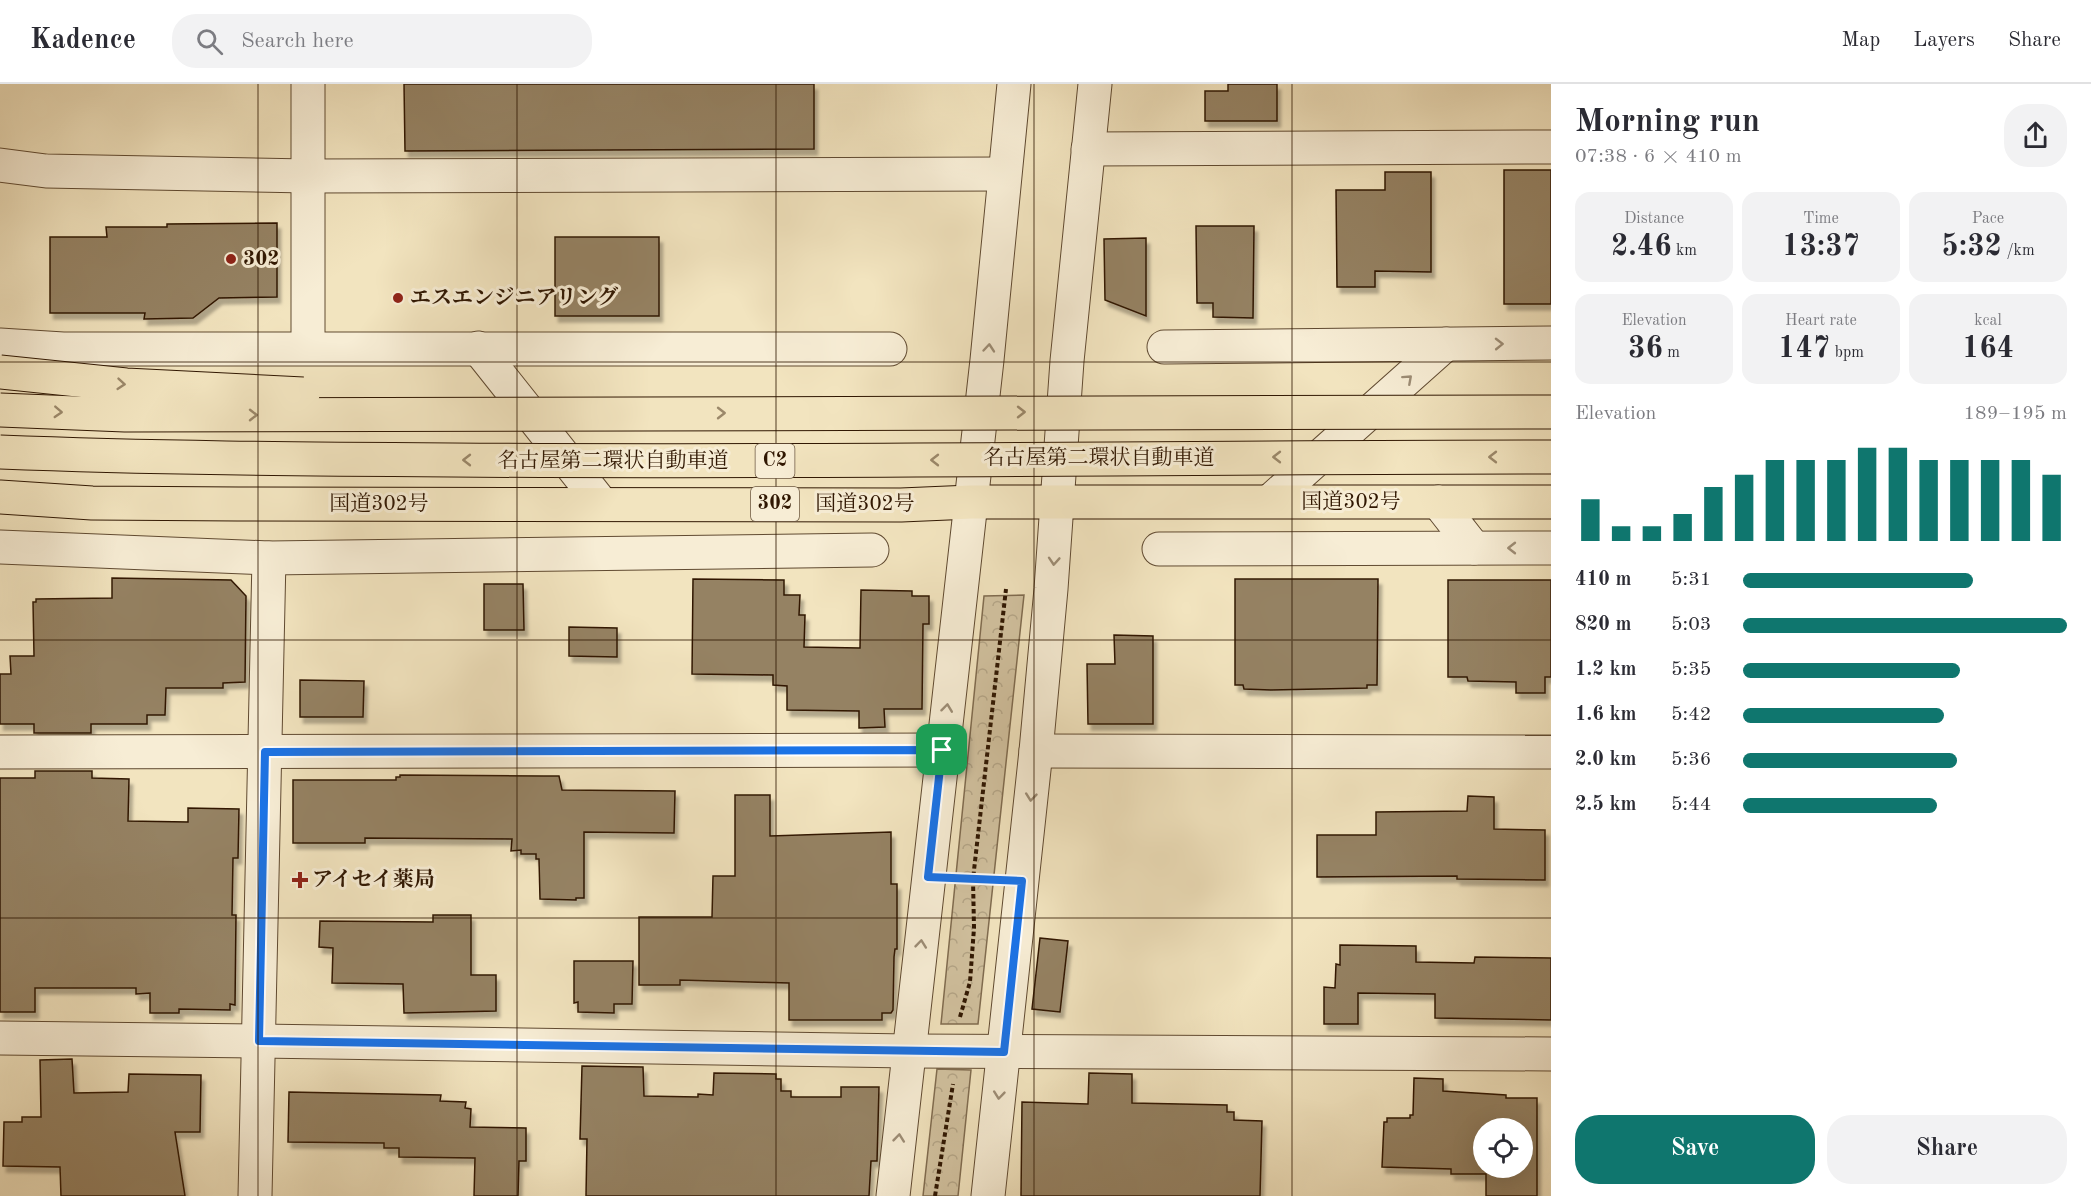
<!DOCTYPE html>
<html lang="en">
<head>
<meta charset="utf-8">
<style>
	body { margin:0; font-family:"Old Standard TT","Noto Serif JP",serif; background:#f2f2f3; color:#2b2b33; height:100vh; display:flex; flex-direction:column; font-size:22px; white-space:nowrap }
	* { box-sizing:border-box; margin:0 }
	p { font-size:20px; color:#7c7c81 }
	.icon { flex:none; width:33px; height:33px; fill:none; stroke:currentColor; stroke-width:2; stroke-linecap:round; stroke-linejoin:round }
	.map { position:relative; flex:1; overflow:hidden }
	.drawer { display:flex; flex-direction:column; background:#fff; width:540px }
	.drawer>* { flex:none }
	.controls { position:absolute; left:1473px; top:1034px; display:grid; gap:12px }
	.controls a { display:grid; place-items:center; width:60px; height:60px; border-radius:50%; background:#fff; box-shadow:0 6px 24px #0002; font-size:30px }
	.pin { position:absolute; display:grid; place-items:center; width:51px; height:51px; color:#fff; margin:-26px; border-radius:12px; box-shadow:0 3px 9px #0006 }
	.round { display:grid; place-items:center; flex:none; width:63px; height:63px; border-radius:24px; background:#f2f2f3 }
	.headline { display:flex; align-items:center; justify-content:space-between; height:102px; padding:0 24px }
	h1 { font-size:33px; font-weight:800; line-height:45px }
	.stats { display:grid; grid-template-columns:repeat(3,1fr); gap:9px; height:102px; padding:6px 24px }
	.stats div { display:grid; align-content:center; border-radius:15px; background:#f2f2f3; text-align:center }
	.stats b { font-size:30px; font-weight:800 }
	.stats small { font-size:16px; font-weight:400 }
	.stats p { font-size:16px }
	.chart { height:168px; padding:12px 24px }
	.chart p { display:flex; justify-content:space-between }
	.chart svg { width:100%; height:108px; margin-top:6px; stroke:#0f766e; stroke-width:6 }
	.primary-button { display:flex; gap:12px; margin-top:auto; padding:12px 24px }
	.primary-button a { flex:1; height:69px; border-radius:24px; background:#0f766e; color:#fff; font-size:24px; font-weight:800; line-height:69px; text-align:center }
	.primary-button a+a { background:#f2f2f3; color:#2b2b33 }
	ul { padding:0 24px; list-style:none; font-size:20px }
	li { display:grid; grid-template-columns:96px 72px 1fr; align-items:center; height:45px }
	li i { height:15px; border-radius:8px; background:#0f766e }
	header { display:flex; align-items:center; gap:36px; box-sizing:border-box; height:84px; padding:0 30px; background:#fff; border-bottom:2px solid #e1e1e2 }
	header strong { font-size:28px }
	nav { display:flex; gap:33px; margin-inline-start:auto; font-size:21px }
	.search { width:420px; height:54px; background:#f2f2f3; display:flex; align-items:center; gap:15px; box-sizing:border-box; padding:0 21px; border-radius:24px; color:#7c7c81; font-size:22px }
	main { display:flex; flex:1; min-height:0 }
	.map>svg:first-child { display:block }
	.park { fill:url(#park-crowns); stroke:#806c50; stroke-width:1.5 }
	.building { fill:#958264; stroke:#301702; stroke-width:1.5; fill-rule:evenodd; filter:url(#shadow) }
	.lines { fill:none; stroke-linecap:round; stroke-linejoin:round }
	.minor-casing { stroke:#604a31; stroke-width:35 }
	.highway-casing { stroke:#301702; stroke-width:35 }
	.path { stroke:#301702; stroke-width:4; stroke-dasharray:4.5 3; stroke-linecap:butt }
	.minor { stroke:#f7edd5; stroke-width:33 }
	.highway { stroke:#f2e4bf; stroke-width:33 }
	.highway-bridge-casing { stroke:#301702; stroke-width:35; stroke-linecap:butt }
	.highway-bridge { stroke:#f2e4bf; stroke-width:33 }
	.oneway { stroke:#9d8d76 }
	.oneway2 { stroke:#9b886a }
	.route-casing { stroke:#fff; stroke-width:12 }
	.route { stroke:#1a73e8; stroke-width:8 }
	.grid { fill:none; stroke:#301702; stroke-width:1.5; stroke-opacity:0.55 }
	.poi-dot { fill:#8f2418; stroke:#f7edd5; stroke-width:2 }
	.labels { text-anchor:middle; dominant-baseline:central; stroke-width:6; stroke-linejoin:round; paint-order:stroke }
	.shield { fill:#f7edd5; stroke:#6c5741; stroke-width:1.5 }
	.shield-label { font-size:20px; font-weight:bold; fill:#301702 }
	.poi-label { font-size:21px; font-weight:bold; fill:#301702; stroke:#f7edd5; text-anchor:start }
	.street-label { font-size:21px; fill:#301702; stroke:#f7edd5 }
</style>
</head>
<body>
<header>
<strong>Kadence</strong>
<div class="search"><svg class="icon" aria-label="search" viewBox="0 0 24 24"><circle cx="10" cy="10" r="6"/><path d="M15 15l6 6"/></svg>Search here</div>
<nav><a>Map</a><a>Layers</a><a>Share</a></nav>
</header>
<main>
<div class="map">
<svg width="1551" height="1112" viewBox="0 0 1551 1112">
	<defs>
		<pattern id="park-crowns" width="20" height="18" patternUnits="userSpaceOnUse" patternTransform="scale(1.5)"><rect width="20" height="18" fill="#d1c19f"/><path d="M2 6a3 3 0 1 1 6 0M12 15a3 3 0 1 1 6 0" fill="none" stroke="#b4a587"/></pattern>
		<filter id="shadow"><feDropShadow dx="3.5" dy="6" stdDeviation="1.5" flood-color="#0004"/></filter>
	</defs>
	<rect width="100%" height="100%" fill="#f2e4bf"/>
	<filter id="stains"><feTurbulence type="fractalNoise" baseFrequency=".00333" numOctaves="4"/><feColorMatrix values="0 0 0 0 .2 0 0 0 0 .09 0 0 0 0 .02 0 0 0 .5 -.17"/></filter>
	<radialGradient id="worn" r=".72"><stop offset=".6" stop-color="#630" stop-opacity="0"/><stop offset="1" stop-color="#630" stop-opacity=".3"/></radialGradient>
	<g class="park">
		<polygon points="1024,511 978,940 941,940 984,512"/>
		<polygon points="937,985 971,986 958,1112 923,1112"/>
	</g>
	<g class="building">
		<polygon points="404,0 814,0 814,65 405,67"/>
		<polygon points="1228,0 1277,0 1277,37 1205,37 1205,7 1228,7"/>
		<rect x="1504" y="86" width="47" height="134"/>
		<polygon points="1385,88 1431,88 1431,188 1375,187 1375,203 1337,203 1336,106 1385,106"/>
		<polygon points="277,139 277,213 219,214 193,234 144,235 145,229 50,229 50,153 107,153 106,143 167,143 167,140"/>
		<polygon points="1196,142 1254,142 1253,234 1213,233 1213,219 1197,219"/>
		<rect x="555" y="153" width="104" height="79"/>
		<polygon points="1146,154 1146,232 1105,216 1104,155"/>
		<polygon points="112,494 231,496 246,512 245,598 223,599 223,604 166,604 165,631 147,631 147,640 91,640 91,649 34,649 34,640 0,640 0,590 11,590 10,572 34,572 33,518 36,518 36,515 112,514"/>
		<polygon points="693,495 784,496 784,511 800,511 799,531 805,531 804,563 860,564 861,506 912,507 912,512 929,512 929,540 923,540 922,625 884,625 885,643 859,644 859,627 787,626 787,602 773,601 773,591 692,590"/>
		<polygon points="1235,495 1378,495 1377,601 1367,601 1367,604 1271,606 1244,605 1243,601 1235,601"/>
		<polygon points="1448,496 1551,496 1551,593 1545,593 1545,609 1516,609 1516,598 1468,597 1467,593 1448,593"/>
		<polygon points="484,500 523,500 524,546 484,546"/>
		<polygon points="569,543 617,544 617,573 569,572"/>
		<polygon points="1114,551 1153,552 1153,640 1088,640 1087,580 1115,580"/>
		<polygon points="300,596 364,597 363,633 300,633"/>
		<polygon points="35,687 92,687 92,694 129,695 128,737 188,738 188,724 239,725 238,774 233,774 232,831 236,831 235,921 230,920 230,926 179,925 179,929 150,929 150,909 136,910 136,904 35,904 35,928 0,928 0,694 35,694"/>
		<polygon points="400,691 544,692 559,692 562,706 675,707 674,749 584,748 584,814 576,814 576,816 540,815 539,775 536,775 536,770 521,770 521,766 511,767 512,755 365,754 365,759 293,759 293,696 396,696 396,693 400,693"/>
		<polygon points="735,711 770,711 770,752 891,748 891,800 897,800 897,865 895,865 894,873 893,926 891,929 882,929 882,936 789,936 789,899 680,896 680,901 639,901 639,833 712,833 713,792 735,792"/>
		<polygon points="1468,712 1494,713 1494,745 1545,746 1545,796 1457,795 1457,792 1317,793 1317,751 1376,751 1376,728 1467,727"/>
		<polygon points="433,831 471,831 471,891 496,891 496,927 404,929 403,900 332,899 333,864 319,863 320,837 433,838"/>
		<polygon points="1040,854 1068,857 1060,928 1032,925"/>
		<polygon points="1340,861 1416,862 1416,878 1474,879 1475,873 1551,874 1551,936 1435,934 1435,910 1358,909 1358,940 1324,940 1324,903 1335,904 1336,880 1340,881"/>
		<polygon points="574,877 633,877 632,920 614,920 614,929 578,928 578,918 574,919"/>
		<polygon points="72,975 74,1009 128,1008 129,990 201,991 200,1048 175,1048 185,1112 61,1112 60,1083 3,1082 4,1038 22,1038 22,1033 41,1033 40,976"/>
		<polygon points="582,982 643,983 644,1012 698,1013 698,1010 713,1011 714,989 776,990 776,995 781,995 781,1007 791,1007 791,1013 841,1013 841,1003 879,1003 877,1077 871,1077 869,1112 586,1112 587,1055 580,1055"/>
		<polygon points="1089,989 1132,990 1132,1019 1227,1021 1227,1028 1234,1028 1234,1036 1262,1037 1260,1112 1021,1112 1022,1018 1088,1020"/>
		<path d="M1414 994 1443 995V1007L1506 1011V1014H1537V1112H1486V1090H1451V1085L1382 1083 1384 1038H1387V1034H1410V1031H1413ZM1484 1044H1522V1083H1484Z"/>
		<polygon points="289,1008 441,1011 440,1017 466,1018 465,1024 471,1025 470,1043 526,1044 526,1077 519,1077 518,1112 474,1112 475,1074 399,1073 399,1064 384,1064 384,1059 288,1058"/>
	</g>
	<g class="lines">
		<defs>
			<g id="minor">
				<polyline points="308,0 308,264"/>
				<polyline points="1088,65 1551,63"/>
				<polyline points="0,81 46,87 308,92 1004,90"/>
				<polyline points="0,261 63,265 890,265"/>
				<polyline points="1164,263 1551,259"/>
				<polyline points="478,264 601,419"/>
				<polyline points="1270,417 1446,260"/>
				<polyline points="1438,418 1474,464"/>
				<polyline points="0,463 269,474 872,466"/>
				<polyline points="1159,465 1551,464"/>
				<polyline points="1036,667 1551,668"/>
				<polyline points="0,668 942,666"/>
				<polyline points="0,954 259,957 909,967 1551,970"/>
				<polyline points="255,1112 269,474"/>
				<polyline points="893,1112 987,276 1014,0"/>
				<polyline points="988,1112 1036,667 1051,505 1067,277 1095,0"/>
			</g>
			<polyline id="highway" points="0,413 92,419 238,420 901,421 971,418 1551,418"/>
		</defs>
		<use href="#minor" class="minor-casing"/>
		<use href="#highway" class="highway-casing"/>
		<g class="path">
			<polyline points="963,795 988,796"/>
			<polyline points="960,933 970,898 974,844 973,795 1006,505"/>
			<polyline points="935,1112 953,1000"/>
		</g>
		<use href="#minor" class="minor"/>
		<use href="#highway" class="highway"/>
		<defs>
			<g id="highway-bridge">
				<polyline points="0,288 126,301 303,310"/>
				<polyline points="0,326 125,331 1551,328"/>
				<path d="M0 368C151 374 301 375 452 376 818 379 1185 373 1551 373"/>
			</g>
		</defs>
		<use href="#highway-bridge" class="highway-bridge-casing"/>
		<use href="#highway-bridge" class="highway-bridge"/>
	</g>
	<defs><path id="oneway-chevron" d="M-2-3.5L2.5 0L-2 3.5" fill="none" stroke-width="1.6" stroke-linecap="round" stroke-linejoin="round" transform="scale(1.5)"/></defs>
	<g class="oneway">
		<use href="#oneway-chevron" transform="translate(1499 260) rotate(-1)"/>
		<use href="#oneway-chevron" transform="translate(989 264) rotate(-85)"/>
		<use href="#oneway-chevron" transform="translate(1408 295) rotate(-42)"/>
		<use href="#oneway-chevron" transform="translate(1512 464) rotate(180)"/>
		<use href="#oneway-chevron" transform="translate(1054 477) rotate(94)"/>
		<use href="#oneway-chevron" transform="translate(947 624) rotate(-83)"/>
		<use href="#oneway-chevron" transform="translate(1031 713) rotate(96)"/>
		<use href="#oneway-chevron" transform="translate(921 860) rotate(-84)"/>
		<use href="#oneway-chevron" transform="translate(999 1011) rotate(96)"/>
		<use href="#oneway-chevron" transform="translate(899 1054) rotate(-84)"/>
	</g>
	<g class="oneway2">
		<use href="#oneway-chevron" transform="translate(121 300) rotate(5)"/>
		<use href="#oneway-chevron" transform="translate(58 328) rotate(3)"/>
		<use href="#oneway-chevron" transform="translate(1021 328)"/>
		<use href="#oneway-chevron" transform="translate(721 329)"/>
		<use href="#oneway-chevron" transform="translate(253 331)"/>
		<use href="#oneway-chevron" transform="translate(1277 373) rotate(180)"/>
		<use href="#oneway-chevron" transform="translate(1493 373) rotate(180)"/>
		<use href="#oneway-chevron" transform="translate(467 376) rotate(-180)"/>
		<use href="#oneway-chevron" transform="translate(935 376) rotate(180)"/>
	</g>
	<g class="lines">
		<defs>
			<polygon id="route" points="942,666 928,793 1022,797 1004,968 259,957 265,668"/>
		</defs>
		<use href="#route" class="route-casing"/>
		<use href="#route" class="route"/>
	</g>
	<path class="grid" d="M258 0V1112M517 0V1112M776 0V1112M1034 0V1112M1292 0V1112M0 278H1551M0 556H1551M0 834H1551"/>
	<g class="poi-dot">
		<circle cx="231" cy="175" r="6"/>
		<circle cx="398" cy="214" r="6"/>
		<path d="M297 787h6v6h6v6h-6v6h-6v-6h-6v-6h6z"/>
	</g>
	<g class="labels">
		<g class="shield">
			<rect x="755.5" y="360" width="39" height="34" rx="4.5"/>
			<rect x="751" y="403" width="48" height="34" rx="4.5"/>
		</g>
		<g class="shield-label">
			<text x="775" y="377">C2</text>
			<text x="775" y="420">302</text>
		</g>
		<g class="poi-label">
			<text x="243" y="175">302</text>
			<text x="410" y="214">エスエンジニアリング</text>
			<text x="312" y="796">アイセイ薬局</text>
		</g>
		<g class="street-label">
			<text x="1099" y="374">名古屋第二環状自動車道</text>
			<text x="613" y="377">名古屋第二環状自動車道</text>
			<text x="1351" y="418">国道302号</text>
			<text x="379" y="420">国道302号</text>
			<text x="865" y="420">国道302号</text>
		</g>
	</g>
	<rect width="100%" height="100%" filter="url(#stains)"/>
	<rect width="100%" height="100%" fill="url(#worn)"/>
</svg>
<div class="controls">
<a><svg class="icon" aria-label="locate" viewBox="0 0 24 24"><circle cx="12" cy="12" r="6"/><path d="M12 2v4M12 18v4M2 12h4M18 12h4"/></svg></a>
</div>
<div class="pin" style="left:942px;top:666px;background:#1e9e55"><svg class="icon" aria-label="arrive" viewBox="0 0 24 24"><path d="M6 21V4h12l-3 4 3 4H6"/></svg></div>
</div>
<section class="drawer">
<div class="headline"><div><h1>Morning run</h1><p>07:38 · 6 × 410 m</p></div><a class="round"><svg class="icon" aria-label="share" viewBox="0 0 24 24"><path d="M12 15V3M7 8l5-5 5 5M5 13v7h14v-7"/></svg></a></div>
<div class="stats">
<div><p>Distance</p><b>2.46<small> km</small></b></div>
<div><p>Time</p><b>13:37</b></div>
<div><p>Pace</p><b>5:32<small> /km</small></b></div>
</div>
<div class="stats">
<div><p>Elevation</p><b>36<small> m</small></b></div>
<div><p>Heart rate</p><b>147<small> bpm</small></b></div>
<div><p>kcal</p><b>164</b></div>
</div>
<div class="chart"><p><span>Elevation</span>189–195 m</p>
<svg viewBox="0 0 160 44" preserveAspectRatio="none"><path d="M5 44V27M15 44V38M25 44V38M35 44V33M45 44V22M55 44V17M65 44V11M75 44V11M85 44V11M95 44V6M105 44V6M115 44V11M125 44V11M135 44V11M145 44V11M155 44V17"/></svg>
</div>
<ul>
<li><b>410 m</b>5:31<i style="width:71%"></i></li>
<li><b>820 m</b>5:03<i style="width:100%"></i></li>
<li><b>1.2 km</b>5:35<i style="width:67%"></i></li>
<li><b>1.6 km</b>5:42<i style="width:62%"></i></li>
<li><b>2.0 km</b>5:36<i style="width:66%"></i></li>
<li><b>2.5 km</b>5:44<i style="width:60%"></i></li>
</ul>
<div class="primary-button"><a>Save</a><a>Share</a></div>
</section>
</main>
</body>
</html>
